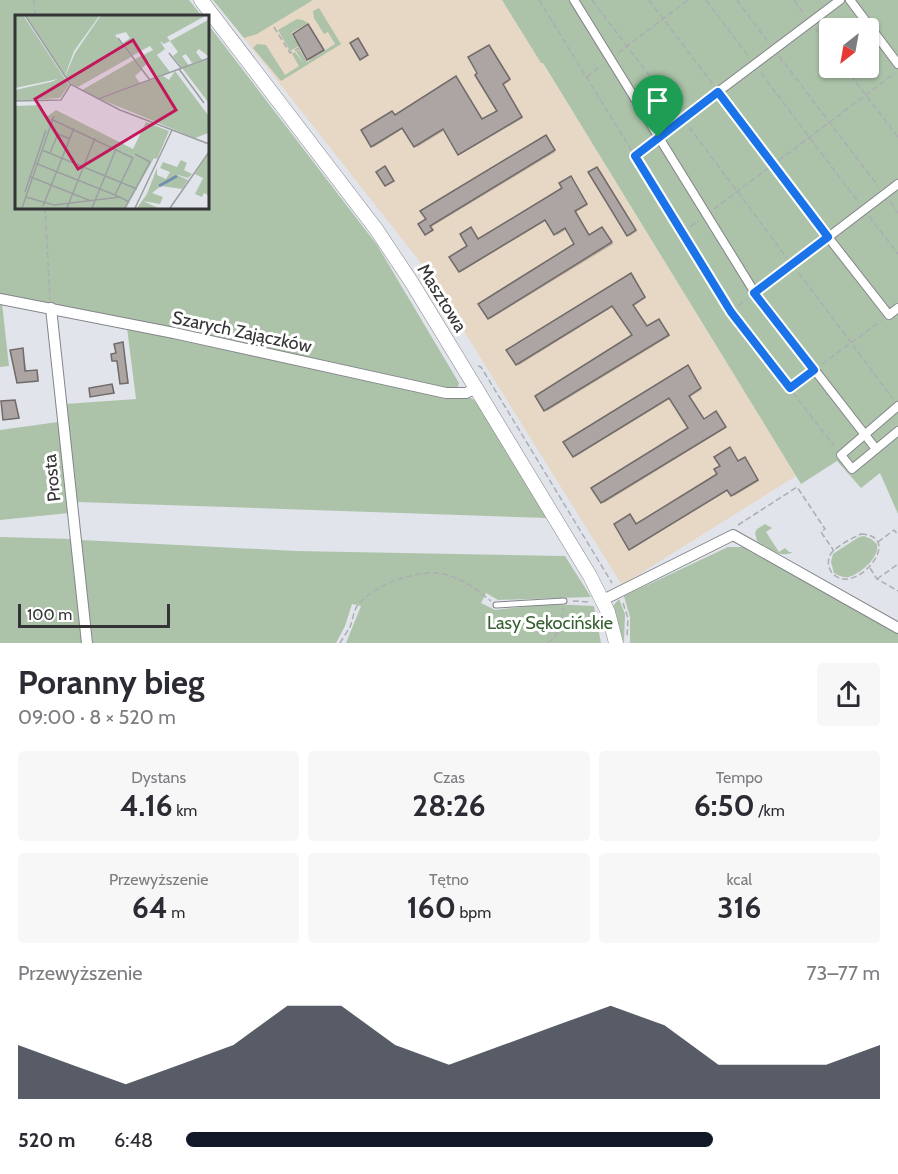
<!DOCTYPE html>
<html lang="pl">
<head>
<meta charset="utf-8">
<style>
	body { margin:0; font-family:Cabin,sans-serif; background:#f7f7f7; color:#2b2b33; height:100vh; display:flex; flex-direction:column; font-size:22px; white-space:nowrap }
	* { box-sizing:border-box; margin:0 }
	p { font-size:20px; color:#7c7c81 }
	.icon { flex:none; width:33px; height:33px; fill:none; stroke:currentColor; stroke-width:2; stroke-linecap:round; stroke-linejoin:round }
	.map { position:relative; height:643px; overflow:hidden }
	.details { display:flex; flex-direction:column; background:#fff; flex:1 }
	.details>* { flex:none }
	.needle { width:39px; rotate:211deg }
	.buttons { position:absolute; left:819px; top:18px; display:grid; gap:12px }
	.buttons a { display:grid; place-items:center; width:60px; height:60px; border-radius:6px; background:#fff; box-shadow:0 2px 4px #0004; font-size:30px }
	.scale { position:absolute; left:18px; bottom:15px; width:152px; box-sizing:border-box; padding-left:6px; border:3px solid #343437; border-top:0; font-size:16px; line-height:21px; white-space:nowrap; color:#343437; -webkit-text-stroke:4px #fff; paint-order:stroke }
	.pin { position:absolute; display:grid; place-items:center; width:51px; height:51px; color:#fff; margin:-62px -26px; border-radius:50% 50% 50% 0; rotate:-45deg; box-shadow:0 0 6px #0007 }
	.pin .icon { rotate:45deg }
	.round { display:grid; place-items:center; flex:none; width:63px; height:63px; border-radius:6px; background:#f7f7f7 }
	.overview { display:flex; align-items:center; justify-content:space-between; height:102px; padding:0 18px }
	h1 { font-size:33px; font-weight:700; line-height:45px }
	.metrics { display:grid; grid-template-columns:repeat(3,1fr); gap:9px; height:102px; padding:6px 18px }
	.metrics div { display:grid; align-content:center; border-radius:6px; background:#f7f7f7; text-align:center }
	.metrics b { font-size:30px; font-weight:700 }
	.metrics small { font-size:16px; font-weight:400 }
	.metrics p { font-size:16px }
	.chart { height:168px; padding:12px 18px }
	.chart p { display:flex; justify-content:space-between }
	.chart svg { width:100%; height:108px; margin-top:6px; fill:#111827; opacity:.7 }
	ul { padding:0 18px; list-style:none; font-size:20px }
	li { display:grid; grid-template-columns:96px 72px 1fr; align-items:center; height:45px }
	li i { height:15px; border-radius:8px; background:#111827 }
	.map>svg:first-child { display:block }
	.commercial { fill:#e7d7c5 }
	.green { fill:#acc3a9; fill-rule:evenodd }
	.shadow { fill:#0003 }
	.building { fill:#aca5a3; stroke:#706a68; stroke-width:1.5 }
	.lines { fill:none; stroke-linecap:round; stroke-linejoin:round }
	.service-casing { stroke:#83858a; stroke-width:7 }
	.pedestrian-casing { stroke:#83858a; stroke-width:10 }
	.minor-casing { stroke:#83858a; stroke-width:12 }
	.tertiary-casing { stroke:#83858a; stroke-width:15 }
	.path { stroke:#abaeb3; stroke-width:1.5; stroke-dasharray:6 3; stroke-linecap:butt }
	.service { stroke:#fff; stroke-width:5 }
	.pedestrian { stroke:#fff; stroke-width:8 }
	.minor { stroke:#fff; stroke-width:10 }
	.tertiary { stroke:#fff; stroke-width:14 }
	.route-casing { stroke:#fff; stroke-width:12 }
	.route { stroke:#1a73e8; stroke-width:8 }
	.labels { text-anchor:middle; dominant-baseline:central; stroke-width:6; stroke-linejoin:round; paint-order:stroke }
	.street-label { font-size:18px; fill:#343437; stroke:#fff }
	.park-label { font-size:18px; fill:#355f30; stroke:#fff }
	.inset-river { fill:none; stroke:#7190ae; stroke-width:3 }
	.inset-road { fill:none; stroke:#9c9ea2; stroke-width:1.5 }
	.view { fill:#c2185b; fill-opacity:0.15; stroke:#c2185b; stroke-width:3 }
	.inset-edge { fill:none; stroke:#343437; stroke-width:3 }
</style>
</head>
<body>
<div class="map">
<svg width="898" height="643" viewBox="0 0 898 643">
	<rect width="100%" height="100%" fill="#e1e4ea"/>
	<polygon class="commercial" points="293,0 502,0 541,63 542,62 796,476 622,585 424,267 239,32"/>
	<g class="green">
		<polygon points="0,0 189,0 202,16 16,16 16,207 207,207 207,23 377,245 459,383 458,387 445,389 0,294"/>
		<polygon points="213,0 313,0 257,34 244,38"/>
		<path d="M502 0H898V514L880 473 861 488 837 461 801 484 543 63H541ZM830 28H868V68H830Z"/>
		<polygon points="319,8 341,44 281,81 253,48 257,44 266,45 285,75 299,66 292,54 295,52 304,64 296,51 299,49 307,62 335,44 328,32 324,34 314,18 313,11"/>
		<polygon points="297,19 303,20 308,23 291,33 299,46 290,51 278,30"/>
		<polygon points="0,302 2,303 9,366 0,367"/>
		<polygon points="127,328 469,397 474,400 481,409 547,518 77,502 65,404 136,399"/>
		<polygon points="58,422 69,513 0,520 0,430"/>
		<path d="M765 524 772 528 766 532 779 552 785 548 789 552H793C780 559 768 548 757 541L755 533 757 529Z"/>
		<path d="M864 536 871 539 877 544C880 557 861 573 849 577 844 578 839 576 834 573L831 562 833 554 859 537Z"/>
		<polygon points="0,537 72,539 84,643 0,643"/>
		<polygon points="81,540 296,551 565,556 591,597 498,600 486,593 481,603 495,610 549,604 594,606 601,643 346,643 361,606 352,604 345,626 336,643 93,643"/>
		<polygon points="728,547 743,547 898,634 898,643 630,643 630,617 624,596"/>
		<polygon points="619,599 625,614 624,643 613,606"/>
	</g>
	<g class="shadow">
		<polygon points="310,27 324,51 310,60 295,34"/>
		<polygon points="489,47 511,80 504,85 523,118 461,154 445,130 417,147 404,128 374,147 372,146 392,112 396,116 458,79 483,120 499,111"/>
		<polygon points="545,137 555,152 431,227 433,231 426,233 428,219"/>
		<polygon points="597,168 637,231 630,236 628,235"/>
		<polygon points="571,178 588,205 576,212 590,236 602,229 613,244 490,319 489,318 577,245 567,229 557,235 547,220 461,272 460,271 469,246 471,229 479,240 564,188"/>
		<polygon points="631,275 646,298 634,306 648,327 659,321 670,336 547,411 546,410 537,396 635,336 614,306 519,365 517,364"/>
		<polygon points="282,334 285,341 273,343 271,338"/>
		<polygon points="123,344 129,383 123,384 118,361 113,360"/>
		<polygon points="23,350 27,373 38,372 39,381 18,382"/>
		<polygon points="688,366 701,390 690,397 705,420 718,414 726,428 604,503 602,502 593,488 690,429 671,398 575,457 574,456"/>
		<polygon points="112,386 115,394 92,396"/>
		<polygon points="15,401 20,418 6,420 4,419"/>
		<polygon points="730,449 739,462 746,459 759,481 734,496 729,490 632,549 631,548 636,525 719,474"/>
	</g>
	<g class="building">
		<polygon points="308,24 324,50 307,60 293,34"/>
		<polygon points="358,38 368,55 360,60 350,43"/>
		<polygon points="489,45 510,79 503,84 522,117 458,155 443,129 414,147 402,128 371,147 361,130 392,111 395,115 456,76 482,119 497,111 475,75 477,73 468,57"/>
		<polygon points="546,135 555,150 430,226 433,230 425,235 418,224 426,219 420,211"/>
		<polygon points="385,166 394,181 385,186 376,172"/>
		<polygon points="597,167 636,230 627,236 588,172"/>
		<polygon points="571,176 587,204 575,211 589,235 602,227 612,242 488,319 478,304 574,244 565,228 554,235 545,220 459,272 449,257 467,246 460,234 471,227 478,239 562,188 559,183"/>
		<polygon points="631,273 645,297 633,305 647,326 659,319 669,335 544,411 535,396 632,335 612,306 516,365 506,350"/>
		<polygon points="123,342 128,383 120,384 117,361 112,361 111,354 116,353 114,344"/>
		<polygon points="23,348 25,371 37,370 38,381 17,383 10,350"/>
		<polygon points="688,365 701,388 689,396 704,419 716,411 726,427 601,503 591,488 688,428 669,398 573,457 563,442"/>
		<polygon points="112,384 114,393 90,397 89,388"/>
		<polygon points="15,400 19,418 3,420 1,401"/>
		<polygon points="730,447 738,461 745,457 758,480 731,496 727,490 629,550 614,524 630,514 636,524 709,479 717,474 714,469 720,466 714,457"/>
	</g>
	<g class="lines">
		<defs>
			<polyline id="service" points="496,605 564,601"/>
			<g id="pedestrian">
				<polyline points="574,0 755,293 876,449"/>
				<polyline points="850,0 898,64"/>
				<polyline points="658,137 840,0"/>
				<polyline points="828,237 889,315 898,308"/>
				<polyline points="755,293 898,184"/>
				<polyline points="898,406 841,455 852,469 898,431"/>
			</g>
			<g id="minor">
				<polyline points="0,299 174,333 446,393 466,393 476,388"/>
				<polyline points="51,308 87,643"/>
				<polyline points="603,600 733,535 898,628"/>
			</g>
			<polyline id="tertiary" points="201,0 376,229 412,283 590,576 608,612 616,643"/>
		</defs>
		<use href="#service" class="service-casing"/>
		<use href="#pedestrian" class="pedestrian-casing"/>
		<use href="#minor" class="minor-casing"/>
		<use href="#tertiary" class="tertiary-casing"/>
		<g class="path">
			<polyline points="34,0 35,16"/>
			<polyline points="539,0 731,312 834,446"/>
			<polyline points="592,0 677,112"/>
			<polyline points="649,0 712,83"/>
			<polyline points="706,0 749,57"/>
			<polyline points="737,0 769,43"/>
			<polyline points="794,0 804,14"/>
			<polyline points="274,27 290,53 304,45"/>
			<polyline points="816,29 830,47"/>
			<polyline points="618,53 688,0"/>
			<polyline points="779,56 878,186"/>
			<polyline points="845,68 898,137"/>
			<polyline points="761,73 859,203"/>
			<polyline points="587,77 602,65"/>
			<polyline points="724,99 822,229"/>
			<polyline points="689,127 787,258"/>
			<polyline points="635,155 650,143"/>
			<polyline points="890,202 898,213"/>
			<polyline points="45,207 50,299"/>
			<polyline points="714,209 895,73"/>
			<polyline points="869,216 898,254"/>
			<polyline points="683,232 698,221"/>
			<polyline points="799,273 893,399"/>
			<polyline points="731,311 747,299"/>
			<polyline points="822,364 881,321"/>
			<polyline points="478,366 481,367 612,583"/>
			<polyline points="791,388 806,376"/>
			<polyline points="738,525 797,487 825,529 821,532 834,551"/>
			<path d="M861 534C898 536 870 576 848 579 832 581 822 563 833 551 841 544 852 538 861 534Z"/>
			<polyline points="878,542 894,530 898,535"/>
			<polyline points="870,568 877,579 898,591"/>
			<polyline points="877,579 898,564"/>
			<polyline points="573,601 590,602"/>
			<polyline points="623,603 628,618 627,636"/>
			<path d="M340 643C343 638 347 632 350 627 353 620 353 611 358 605 375 583 424 566 451 576 466 581 478 591 491 601"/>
			<path d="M548 643C560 634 561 622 563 608"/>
		</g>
		<use href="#service" class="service"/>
		<use href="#pedestrian" class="pedestrian"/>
		<use href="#minor" class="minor"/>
		<use href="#tertiary" class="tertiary"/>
	</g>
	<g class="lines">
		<defs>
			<polygon id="route" points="718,92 828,237 754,293 814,370 790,388 731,312 635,156"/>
		</defs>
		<use href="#route" class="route-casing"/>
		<use href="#route" class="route"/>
	</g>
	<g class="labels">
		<g class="street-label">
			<text transform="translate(442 298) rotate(58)">Masztowa</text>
			<text transform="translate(242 332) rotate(12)">Szarych Zajączków</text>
			<text transform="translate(52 478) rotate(-96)">Prosta</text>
		</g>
		<g class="park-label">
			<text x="550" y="623">Lasy Sękocińskie</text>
		</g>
	</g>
	<g transform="translate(15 15)">
		<rect width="194" height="194" fill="#e1e4ea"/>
		<path d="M0 0H8L54 70 45 83 0 86V75L36 67 43 64 0 73ZM11 0H85L59 36 50 61ZM86 0H192L152 22 155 26 193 5V41L184 34 181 37 187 45 177 48 171 39 167 41 174 51 193 44V87L158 41 163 37 155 26 149 29 145 26 150 34 142 40 155 57 141 62 134 47 127 53 120 44 138 35 135 31 117 41 108 28 115 23 111 17 100 20 116 42 63 72 57 69 50 62 60 38ZM119 45 127 55 120 61 125 68 83 83 67 75ZM160 56 193 100V118L180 123 85 84 148 61 154 65ZM26 90V96L33 101 41 95 118 134 131 107 154 116 142 144 139 143 111 193H0V91ZM193 139V180L189 178 187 182 180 179 188 163 180 159ZM166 145 172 148 169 155 177 159 173 163 160 159 173 165 167 174 146 171 137 178 148 182 145 189 128 186 143 193H122L132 179 142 153V160L151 164 155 157 145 153 148 147 162 152Z" fill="#acc3a9"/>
		<path class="inset-river" d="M144 171 162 161"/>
		<path class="inset-road" d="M10 0 55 69 105 95 194 129M103 23 135 65M154 38 166 53M164 54 189 88M83 84 194 43M0 86 46 85 56 69M36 104 118 143M27 135 122 174M35 138 43 119 55 124M20 148 105 182M16 162 76 186M10 177 31 115M100 180 118 143M11 182 39 190 105 182 114 187M28 191 59 113M7 193 39 101M52 193 80 123M77 193 101 134M110 193 135 147 120 139M120 193 157 115M155 193 194 137"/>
		<path class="view" d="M118 25 161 95 63 154 20 84Z"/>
		<rect width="194" height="194" class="inset-edge"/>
	</g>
</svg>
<div class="buttons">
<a><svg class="needle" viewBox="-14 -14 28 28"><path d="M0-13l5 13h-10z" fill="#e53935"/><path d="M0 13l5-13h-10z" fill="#7c7c81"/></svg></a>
</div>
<div class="scale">100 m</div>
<div class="pin" style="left:658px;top:137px;background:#1e9e55"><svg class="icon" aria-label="arrive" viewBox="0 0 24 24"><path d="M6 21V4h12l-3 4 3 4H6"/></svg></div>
</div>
<section class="details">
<div class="overview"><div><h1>Poranny bieg</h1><p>09:00 · 8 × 520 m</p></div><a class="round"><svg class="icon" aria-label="share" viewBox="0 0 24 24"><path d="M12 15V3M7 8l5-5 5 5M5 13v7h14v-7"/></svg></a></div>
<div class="metrics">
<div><p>Dystans</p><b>4.16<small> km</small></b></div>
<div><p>Czas</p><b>28:26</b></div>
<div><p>Tempo</p><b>6:50<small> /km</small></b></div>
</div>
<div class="metrics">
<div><p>Przewyższenie</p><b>64<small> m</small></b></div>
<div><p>Tętno</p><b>160<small> bpm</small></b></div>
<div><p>kcal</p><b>316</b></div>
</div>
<div class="chart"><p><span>Przewyższenie</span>73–77 m</p>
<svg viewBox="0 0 160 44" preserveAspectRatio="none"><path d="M0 44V22L10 30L20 38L30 30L40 22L50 6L60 6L70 22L80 30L90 22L100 14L110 6L120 14L130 30L140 30L150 30L160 22V44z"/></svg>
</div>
<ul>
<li><b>520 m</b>6:48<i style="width:76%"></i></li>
</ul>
</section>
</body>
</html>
